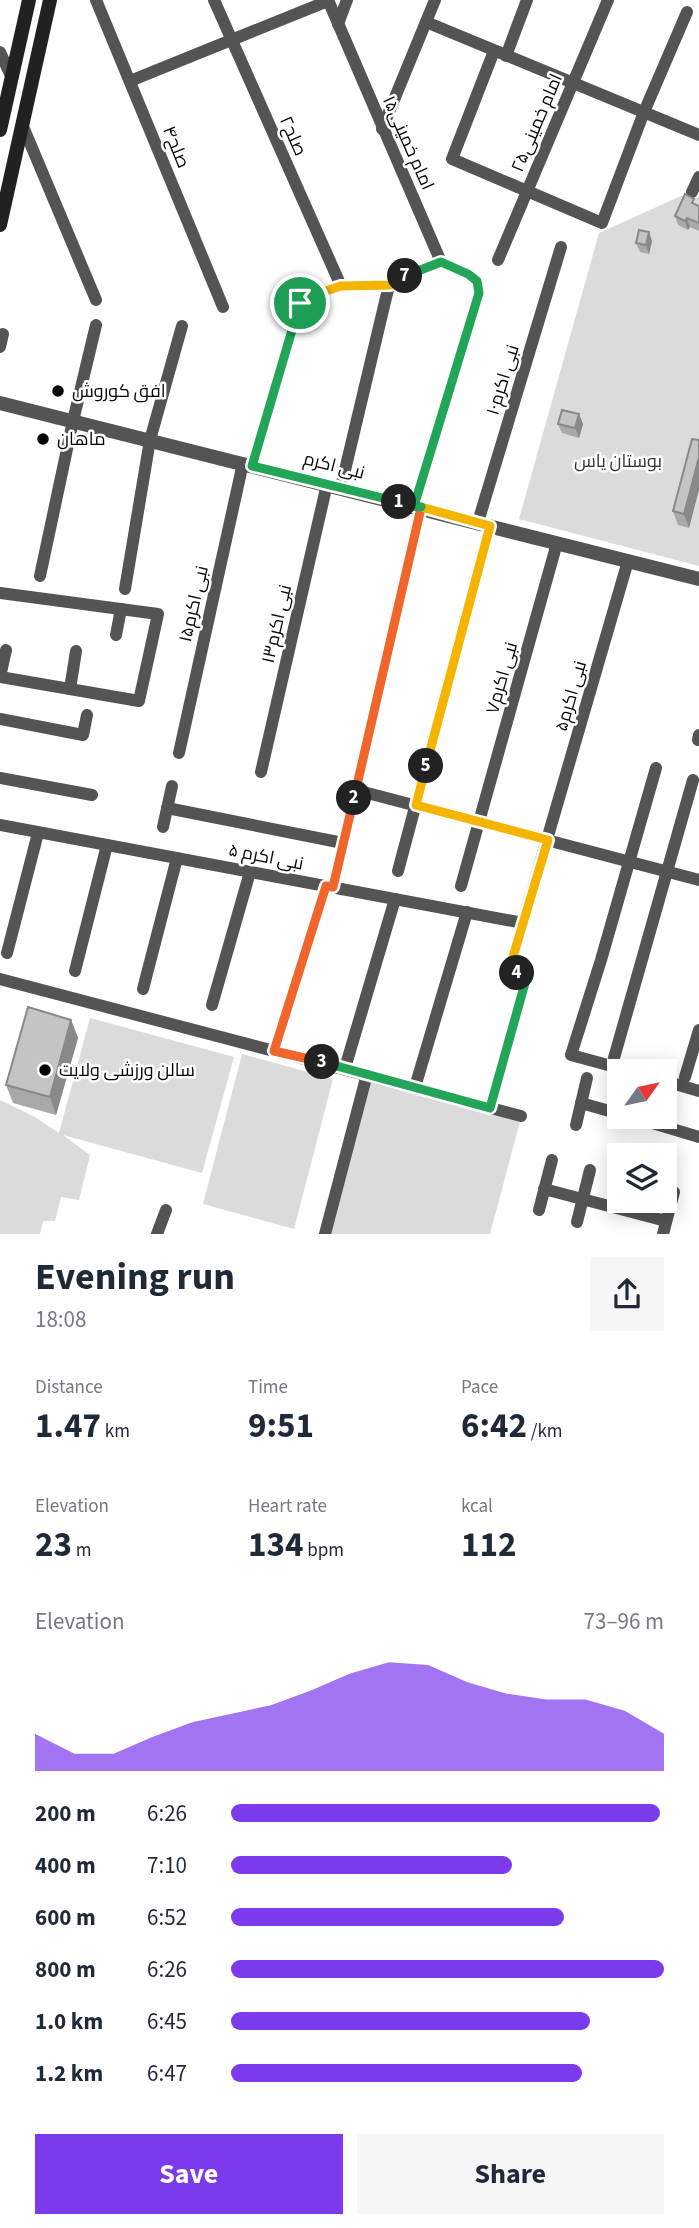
<!DOCTYPE html>
<html lang="en">
<head>
<meta charset="utf-8">
<style>
	body { margin:0; font-family:"Source Sans 3",Cairo,sans-serif; background:#f6f6f7; color:#1f2937; height:100vh; display:flex; flex-direction:column; font-size:26px; white-space:nowrap }
	* { box-sizing:border-box; margin:0 }
	p { font-size:23px; color:#747a83 }
	.icon { flex:none; width:38px; height:38px; fill:none; stroke:currentColor; stroke-width:2; stroke-linecap:round; stroke-linejoin:round }
	.map { position:relative; height:1234px; overflow:hidden }
	.details { display:flex; flex-direction:column; background:#fff; flex:1 }
	.details>* { flex:none }
	.needle { width:46px; rotate:57deg }
	.tools { position:absolute; left:607px; top:1059px; display:grid; gap:14px }
	.tools a { display:grid; place-items:center; width:70px; height:70px; border-radius:0px; background:#fff; box-shadow:0 4px 18px #0003; font-size:35px }
	.pin { position:absolute; display:grid; place-items:center; width:60px; height:60px; color:#fff; margin:-30px; border:4px solid #fff; border-radius:50%; box-shadow:0 2px 7px #0007 }
	.km { position:absolute; width:35px; height:35px; margin:-18px; border-radius:50%; background:#222; color:#fff; font-size:19px; line-height:35px; text-align:center }
	.round { display:grid; place-items:center; flex:none; width:74px; height:74px; border-radius:0px; background:#f6f6f7 }
	.overview { display:flex; align-items:center; justify-content:space-between; height:119px; padding:0 35px }
	h1 { font-size:38px; font-weight:700; line-height:52px }
	.figures { display:grid; grid-template-columns:repeat(3,1fr); gap:10px; height:119px; padding:7px 35px }
	.figures div { display:grid; align-content:center }
	.figures b { font-size:35px; font-weight:700 }
	.figures small { font-size:19px; font-weight:400 }
	.figures p { font-size:19px }
	.chart { height:196px; padding:14px 35px }
	.chart p { display:flex; justify-content:space-between }
	.chart svg { width:100%; height:126px; margin-top:7px; fill:#7c3aed; opacity:.7 }
	.button { display:flex; gap:14px; margin-top:auto; padding:14px 35px }
	.button a { flex:1; height:80px; border-radius:0px; background:#7c3aed; color:#fff; font-size:28px; font-weight:700; line-height:80px; text-align:center }
	.button a+a { background:#f6f6f7; color:#1f2937 }
	ul { padding:0 35px; list-style:none; font-size:23px }
	li { display:grid; grid-template-columns:112px 84px 1fr; align-items:center; height:52px }
	li i { height:18px; border-radius:9px; background:#7c3aed }
	.map>svg:first-child { display:block }
	.green { fill:#dbdbdb }
	.lines { fill:none; stroke-linecap:round; stroke-linejoin:round }
	.minor { stroke:#545454; stroke-width:12 }
	.tertiary { stroke:#545454; stroke-width:14 }
	.secondary { stroke:#212121; stroke-width:14 }
	.wall { fill:#a9a9a9 }
	.shaded-wall { fill:#898989 }
	.building { fill:#c4c4c4; stroke:#898989; stroke-width:2 }
	.split-1-casing { stroke:#fff; stroke-width:14 }
	.split-2-casing { stroke:#fff; stroke-width:14 }
	.split-3-casing { stroke:#fff; stroke-width:14 }
	.split-4-casing { stroke:#fff; stroke-width:14 }
	.split-5-casing { stroke:#fff; stroke-width:14 }
	.split-6-casing { stroke:#fff; stroke-width:14 }
	.split-7-casing { stroke:#fff; stroke-width:14 }
	.split-8-casing { stroke:#fff; stroke-width:14 }
	.split-1 { stroke:#22a559; stroke-width:9 }
	.split-2 { stroke:#f0652b; stroke-width:9 }
	.split-3 { stroke:#f0652b; stroke-width:9 }
	.split-4 { stroke:#22a559; stroke-width:9 }
	.split-5 { stroke:#f5b400; stroke-width:9 }
	.split-6 { stroke:#f5b400; stroke-width:9 }
	.split-7 { stroke:#22a559; stroke-width:9 }
	.split-8 { stroke:#f5b400; stroke-width:9 }
	.poi-dot { fill:#000; stroke:#fff; stroke-width:2.5 }
	.labels { text-anchor:middle; dominant-baseline:central; stroke-width:5; stroke-linejoin:round; paint-order:stroke }
	.street-label { font-size:18px; fill:#000; stroke:#fff }
	.poi-label { font-size:18px; fill:#000; stroke:#fff; text-anchor:start }
	.park-label { font-size:18px; fill:#323232; stroke:#fff }
</style>
</head>
<body>
<div class="map">
<svg width="699" height="1234" viewBox="0 0 699 1234">
	<rect width="100%" height="100%" fill="#fff"/>
	<g class="green">
		<polygon points="681,196 699,198 699,566 519,519 599,233"/>
		<polygon points="90,1018 234,1057 202,1173 63,1135 90,1155 79,1200 61,1197 55,1221 43,1221 40,1234 0,1234 0,1100 35,1117 59,1133"/>
		<polygon points="242,1054 333,1079 294,1229 203,1204"/>
		<polygon points="371,1079 522,1114 490,1234 330,1234"/>
	</g>
	<g class="lines">
		<g class="minor">
			<polyline points="96,0 223,307"/>
			<polyline points="214,0 341,286"/>
			<polyline points="328,0 441,262 468,274 477,281 479,293 414,506"/>
			<polyline points="426,22 699,135"/>
			<polyline points="338,24 347,0"/>
			<polyline points="494,51 452,159 602,223 644,112 687,12"/>
			<polyline points="0,52 11,76"/>
			<polyline points="506,56 527,0"/>
			<polyline points="130,81 328,1"/>
			<polyline points="22,124 96,300"/>
			<polyline points="382,129 435,0"/>
			<polyline points="692,192 699,177"/>
			<polyline points="498,260 608,0"/>
			<polyline points="0,347 3,334"/>
			<polyline points="252,465 300,303 307,297 341,286 389,285 411,273 441,262"/>
			<polyline points="341,487 389,285"/>
			<polyline points="478,522 561,247"/>
			<polyline points="40,576 73,421 96,325"/>
			<polyline points="125,589 150,440 182,326"/>
			<polyline points="0,593 158,614 139,701 0,677"/>
			<polyline points="116,635 121,609"/>
			<polyline points="0,677 6,650"/>
			<polyline points="70,689 76,651"/>
			<polyline points="0,719 83,735 87,715"/>
			<polyline points="698,740 699,735"/>
			<polyline points="179,753 243,463"/>
			<polyline points="261,772 327,484"/>
			<polyline points="0,778 92,795"/>
			<polyline points="356,790 699,880"/>
			<polyline points="167,808 343,843"/>
			<polyline points="0,825 523,923"/>
			<polyline points="163,827 172,786"/>
			<polyline points="398,871 490,525"/>
			<polyline points="461,886 557,543"/>
			<polyline points="333,887 421,507"/>
			<polyline points="7,953 38,833"/>
			<polyline points="75,971 107,845"/>
			<polyline points="0,979 521,1116"/>
			<polyline points="143,989 177,858"/>
			<polyline points="212,1005 250,872"/>
			<polyline points="274,1051 326,886"/>
			<polyline points="614,1058 693,780"/>
			<polyline points="345,1068 395,899"/>
			<polyline points="630,1071 571,1055 601,960 656,768"/>
			<polyline points="685,1077 699,1030"/>
			<polyline points="665,1081 699,1091"/>
			<polyline points="415,1087 467,912"/>
			<polyline points="581,1103 620,1114"/>
			<polyline points="490,1108 527,976 509,970 628,561"/>
			<polyline points="629,1116 699,1137"/>
			<polyline points="576,1125 587,1078"/>
			<polyline points="544,1189 666,1221"/>
			<polyline points="539,1210 552,1160"/>
			<polyline points="577,1222 590,1170"/>
			<polyline points="157,1234 166,1210"/>
			<polyline points="325,1234 367,1074"/>
			<polyline points="663,1234 674,1192"/>
		</g>
		<polyline class="tertiary" points="0,403 699,579"/>
		<g class="secondary">
			<polyline points="0,130 29,0"/>
			<polyline points="0,225 50,0"/>
		</g>
	</g>
	<g class="wall">
		<polygon points="696,205 699,206 699,231 690,227 688,230 678,225 675,216"/>
		<polygon points="652,241 649,254 640,252 636,243"/>
		<polygon points="558,424 583,424 579,438 562,433"/>
		<polygon points="699,440 699,489 689,528 678,525 673,511"/>
		<polygon points="71,1020 78,1038 56,1115 13,1103 6,1085"/>
	</g>
	<g class="shaded-wall">
		<polygon points="687,218 690,227 688,230 685,221"/>
		<polygon points="649,232 652,241 649,254 646,245"/>
		<polygon points="579,414 583,424 579,438 575,428"/>
		<polygon points="699,457 699,489 689,528 684,514"/>
		<polygon points="71,1020 78,1038 56,1115 50,1097"/>
	</g>
	<g class="building">
		<polygon points="685,194 694,199 692,203 699,206 699,223 687,218 685,221 675,216"/>
		<polygon points="639,230 649,232 646,245 636,243"/>
		<polygon points="562,410 579,414 575,428 558,424"/>
		<polygon points="692,439 699,440 699,457 684,514 673,511"/>
		<polygon points="28,1007 71,1020 50,1097 6,1085"/>
	</g>
	<g class="lines">
		<defs>
			<polyline id="split-1" points="300,303 252,466 399,502"/>
			<polyline id="split-2" points="354,798 421,508 399,502"/>
			<polyline id="split-3" points="322,1062 274,1051 326,886 333,887 354,798"/>
			<polyline id="split-4" points="322,1062 490,1108 527,976 517,973"/>
			<polyline id="split-5" points="426,766 416,805 548,840 509,970 517,973"/>
			<polyline id="split-6" points="421,507 490,526 426,766"/>
			<polyline id="split-7" points="405,276 441,262 468,274 477,281 479,293 414,506 421,507"/>
			<polyline id="split-8" points="300,303 307,297 341,286 390,285 405,276"/>
		</defs>
		<use href="#split-1" class="split-1-casing"/>
		<use href="#split-2" class="split-2-casing"/>
		<use href="#split-3" class="split-3-casing"/>
		<use href="#split-4" class="split-4-casing"/>
		<use href="#split-5" class="split-5-casing"/>
		<use href="#split-6" class="split-6-casing"/>
		<use href="#split-7" class="split-7-casing"/>
		<use href="#split-8" class="split-8-casing"/>
		<use href="#split-1" class="split-1"/>
		<use href="#split-2" class="split-2"/>
		<use href="#split-3" class="split-3"/>
		<use href="#split-4" class="split-4"/>
		<use href="#split-5" class="split-5"/>
		<use href="#split-6" class="split-6"/>
		<use href="#split-7" class="split-7"/>
		<use href="#split-8" class="split-8"/>
	</g>
	<g class="poi-dot">
		<circle cx="58" cy="391" r="7"/>
		<circle cx="43" cy="439" r="7"/>
		<circle cx="45" cy="1070" r="7"/>
	</g>
	<g class="labels">
		<g class="street-label">
			<text transform="translate(537 123) rotate(-67)">امام خمینی۲۵</text>
			<text transform="translate(293 136) rotate(66)">صلح۲</text>
			<text transform="translate(408 143) rotate(66)">۱۵امام خمینی</text>
			<text transform="translate(176 147) rotate(68)">صلح۴</text>
			<text transform="translate(503 380) rotate(-73)">نبی اکرم۱۰</text>
			<text transform="translate(334 466) rotate(14)">نبی اکرم</text>
			<text transform="translate(194 604) rotate(-77)">نبی اکرم۱۵</text>
			<text transform="translate(277 624) rotate(-77)">نبی اکرم۱۳</text>
			<text transform="translate(502 678) rotate(-74)">نبی اکرم۷</text>
			<text transform="translate(571 696) rotate(-74)">نبی اکرم۵</text>
			<text transform="translate(266 857) rotate(11)">نبی اکرم ۵</text>
		</g>
		<g class="poi-label">
			<text x="72" y="391">افق کوروش</text>
			<text x="57" y="439">ماهان</text>
			<text x="59" y="1070">سالن ورزشی ولایت</text>
		</g>
		<g class="park-label">
			<text x="618" y="461">بوستان یاس</text>
		</g>
	</g>
</svg>
<div class="tools">
<a><svg class="needle" viewBox="-14 -14 28 28"><path d="M0-13l5 13h-10z" fill="#e53935"/><path d="M0 13l5-13h-10z" fill="#747a83"/></svg></a>
<a><svg class="icon" aria-label="layers" viewBox="0 0 24 24"><path d="M12 4l9 5-9 5-9-5zM3 14l9 5 9-5"/></svg></a>
</div>
<div class="pin" style="left:300px;top:303px;background:#1e9e55"><svg class="icon" aria-label="arrive" viewBox="0 0 24 24"><path d="M6 21V4h12l-3 4 3 4H6"/></svg></div>
<b class="km" style="left:399px;top:502px">1</b>
<b class="km" style="left:354px;top:798px">2</b>
<b class="km" style="left:322px;top:1062px">3</b>
<b class="km" style="left:517px;top:973px">4</b>
<b class="km" style="left:426px;top:766px">5</b>
<b class="km" style="left:405px;top:276px">7</b>
</div>
<section class="details">
<div class="overview"><div><h1>Evening run</h1><p>18:08</p></div><a class="round"><svg class="icon" aria-label="share" viewBox="0 0 24 24"><path d="M12 15V3M7 8l5-5 5 5M5 13v7h14v-7"/></svg></a></div>
<div class="figures">
<div><p>Distance</p><b>1.47<small> km</small></b></div>
<div><p>Time</p><b>9:51</b></div>
<div><p>Pace</p><b>6:42<small> /km</small></b></div>
</div>
<div class="figures">
<div><p>Elevation</p><b>23<small> m</small></b></div>
<div><p>Heart rate</p><b>134<small> bpm</small></b></div>
<div><p>kcal</p><b>112</b></div>
</div>
<div class="chart"><p><span>Elevation</span>73–96 m</p>
<svg viewBox="0 0 160 44" preserveAspectRatio="none"><path d="M0 44V31L10 38L20 38L30 32L40 27L50 24L60 21L70 16L80 10L90 6L100 7L110 13L120 17L130 19L140 19L150 23L160 31V44z"/></svg>
</div>
<ul>
<li><b>200 m</b>6:26<i style="width:99%"></i></li>
<li><b>400 m</b>7:10<i style="width:65%"></i></li>
<li><b>600 m</b>6:52<i style="width:77%"></i></li>
<li><b>800 m</b>6:26<i style="width:100%"></i></li>
<li><b>1.0 km</b>6:45<i style="width:83%"></i></li>
<li><b>1.2 km</b>6:47<i style="width:81%"></i></li>
</ul>
<div class="button"><a>Save</a><a>Share</a></div>
</section>
</body>
</html>
